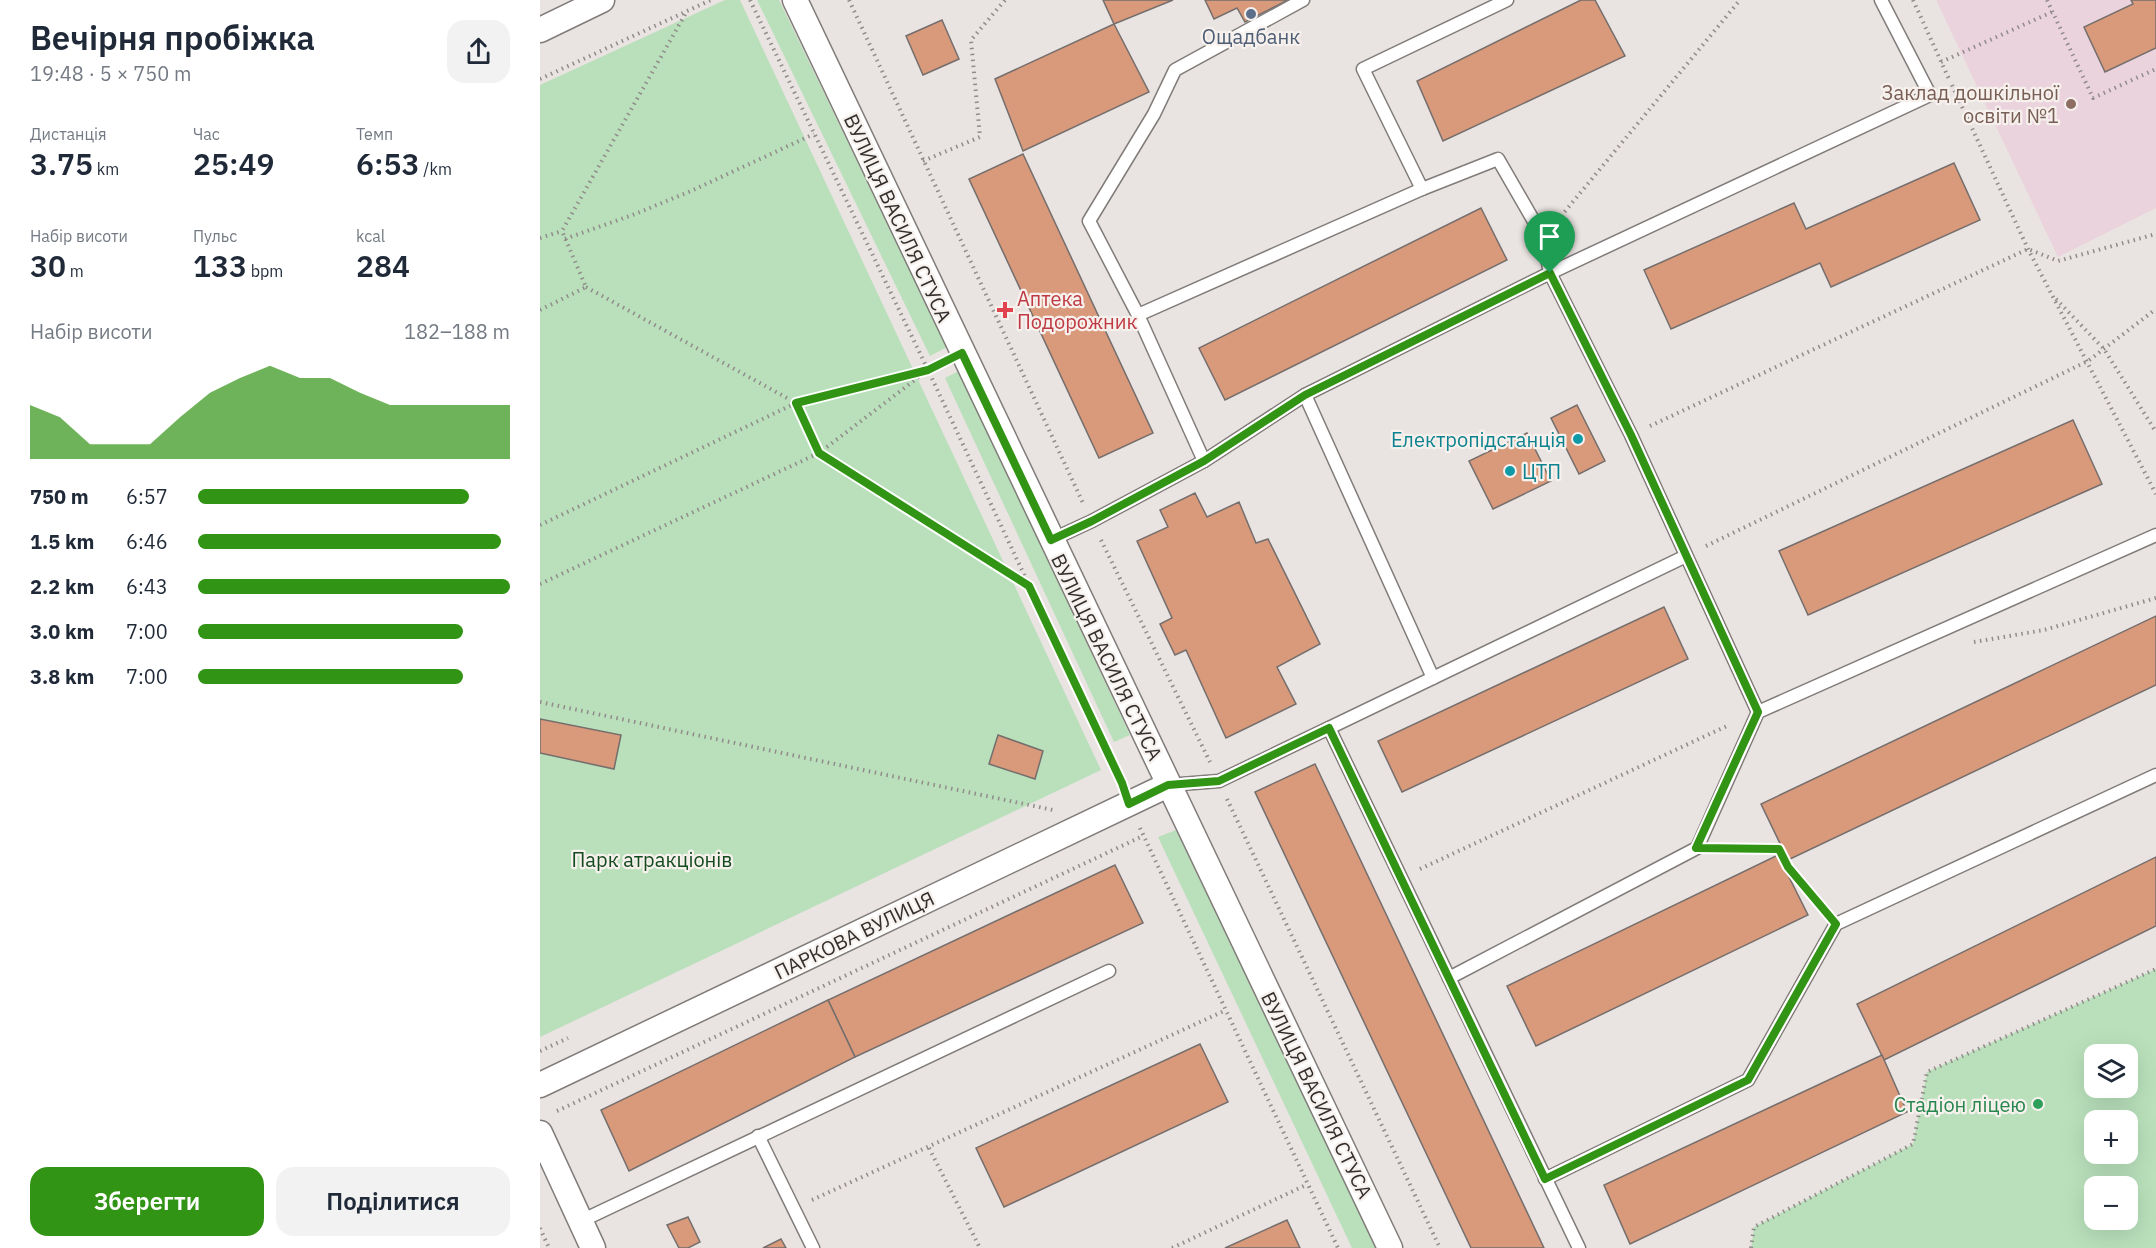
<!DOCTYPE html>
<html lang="uk">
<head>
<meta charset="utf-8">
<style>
	body { margin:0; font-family:"IBM Plex Sans",sans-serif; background:#f2f2f3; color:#1f2937; height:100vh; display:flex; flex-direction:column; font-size:22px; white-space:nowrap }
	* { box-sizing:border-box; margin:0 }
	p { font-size:20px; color:#747a83 }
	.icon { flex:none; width:33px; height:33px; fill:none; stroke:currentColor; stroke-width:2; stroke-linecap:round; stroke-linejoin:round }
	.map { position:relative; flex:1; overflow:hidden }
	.sheet { display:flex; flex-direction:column; background:#fff; width:540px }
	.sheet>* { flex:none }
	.controls { position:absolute; left:1544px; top:1044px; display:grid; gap:12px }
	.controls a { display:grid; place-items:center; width:54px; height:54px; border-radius:12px; background:#fff; box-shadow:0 6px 24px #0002; font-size:30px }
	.pin { position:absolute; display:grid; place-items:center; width:51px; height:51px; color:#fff; margin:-62px -26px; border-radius:50% 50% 50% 0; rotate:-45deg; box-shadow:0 0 6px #0007 }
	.pin .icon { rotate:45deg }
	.round { display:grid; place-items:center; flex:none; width:63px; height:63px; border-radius:18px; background:#f2f2f3 }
	.overview { display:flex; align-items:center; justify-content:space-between; height:102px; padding:0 30px }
	h1 { font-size:33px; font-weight:600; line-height:45px }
	.metrics { display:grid; grid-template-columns:repeat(3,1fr); gap:9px; height:102px; padding:6px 30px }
	.metrics div { display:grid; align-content:center }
	.metrics b { font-size:30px; font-weight:600 }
	.metrics small { font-size:16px; font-weight:400 }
	.metrics p { font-size:16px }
	.chart { height:168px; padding:12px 30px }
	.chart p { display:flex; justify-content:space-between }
	.chart svg { width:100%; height:108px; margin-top:6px; fill:#329414; opacity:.7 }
	.cta { display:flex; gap:12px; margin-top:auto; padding:12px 30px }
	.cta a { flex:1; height:69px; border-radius:18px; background:#329414; color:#fff; font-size:24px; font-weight:600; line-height:69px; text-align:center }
	.cta a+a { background:#f2f2f3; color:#1f2937 }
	ul { padding:0 30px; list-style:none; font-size:20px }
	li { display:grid; grid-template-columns:96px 72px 1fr; align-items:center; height:45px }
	li i { height:15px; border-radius:8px; background:#329414 }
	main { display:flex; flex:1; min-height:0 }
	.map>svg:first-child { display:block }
	.education { fill:#ebd3de }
	.green { fill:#b9e0bb; fill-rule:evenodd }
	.building { fill:#d9997b; stroke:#746e6c; stroke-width:1.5 }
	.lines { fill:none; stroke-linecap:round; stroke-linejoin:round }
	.service-casing { stroke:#817c79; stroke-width:15 }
	.minor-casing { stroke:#817c79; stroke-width:27 }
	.path { stroke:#918c8b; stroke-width:4; stroke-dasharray:1.5 4.5; stroke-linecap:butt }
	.service { stroke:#fff; stroke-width:12 }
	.minor { stroke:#fff; stroke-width:24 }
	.route-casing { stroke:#fff; stroke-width:12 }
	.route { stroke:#329414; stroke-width:8 }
	.service-dot { fill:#5c6f8a; stroke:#f7f1ee; stroke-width:2 }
	.education-dot { fill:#8d6e63; stroke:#f7f1ee; stroke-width:2 }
	.health-dot { fill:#e0444e; stroke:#f7f1ee; stroke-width:2 }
	.culture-dot { fill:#0f9aa8; stroke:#f7f1ee; stroke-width:2 }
	.leisure-dot { fill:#2e9e5b; stroke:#f7f1ee; stroke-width:2 }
	.labels { text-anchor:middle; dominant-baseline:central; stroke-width:4.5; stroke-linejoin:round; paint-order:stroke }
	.service-label { font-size:20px; fill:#4e5e75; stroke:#f7f1ee }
	.education-label { font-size:20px; fill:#785e54; stroke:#f7f1ee; text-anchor:end }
	.street-label { font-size:20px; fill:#322f2e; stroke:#f7f1ee }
	.health-label { font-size:20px; fill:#be3a42; stroke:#f7f1ee; text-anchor:start }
	.culture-label { font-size:20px; fill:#0d838f; stroke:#f7f1ee; text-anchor:end }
	.park-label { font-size:20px; fill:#124a1d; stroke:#f7f1ee }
	.leisure-label { font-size:20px; fill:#27864d; stroke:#f7f1ee; text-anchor:end }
</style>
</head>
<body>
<main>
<section class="sheet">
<div class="overview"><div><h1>Вечірня пробіжка</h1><p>19:48 · 5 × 750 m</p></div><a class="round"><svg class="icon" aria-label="share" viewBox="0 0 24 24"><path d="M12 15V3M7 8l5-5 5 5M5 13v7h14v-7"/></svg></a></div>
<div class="metrics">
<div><p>Дистанція</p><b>3.75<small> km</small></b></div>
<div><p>Час</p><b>25:49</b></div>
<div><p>Темп</p><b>6:53<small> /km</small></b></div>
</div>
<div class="metrics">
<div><p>Набір висоти</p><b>30<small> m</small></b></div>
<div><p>Пульс</p><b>133<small> bpm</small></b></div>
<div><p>kcal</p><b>284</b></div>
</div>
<div class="chart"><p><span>Набір висоти</span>182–188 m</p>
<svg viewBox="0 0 160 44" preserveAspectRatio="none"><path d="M0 44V22L10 27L20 38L30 38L40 38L50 27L60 17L70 11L80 6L90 11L100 11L110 17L120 22L130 22L140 22L150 22L160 22V44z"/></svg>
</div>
<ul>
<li><b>750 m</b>6:57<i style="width:87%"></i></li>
<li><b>1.5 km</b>6:46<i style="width:97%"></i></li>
<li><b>2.2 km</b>6:43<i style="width:100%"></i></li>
<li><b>3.0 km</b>7:00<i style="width:85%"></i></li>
<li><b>3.8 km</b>7:00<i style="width:85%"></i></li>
</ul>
<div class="cta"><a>Зберегти</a><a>Поділитися</a></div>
</section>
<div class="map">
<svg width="1616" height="1248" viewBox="0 0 1616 1248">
	<rect width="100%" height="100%" fill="#e9e3e1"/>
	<polygon class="education" points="1396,0 1616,0 1616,208 1518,257"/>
	<g class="green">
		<polygon points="185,0 200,0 561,770 0,1037 0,85"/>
		<polygon points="217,0 239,0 407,347 390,356"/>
		<polygon points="419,371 590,735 574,742 405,378"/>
		<polygon points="636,830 836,1248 812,1248 618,837"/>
		<path d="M1616 969V1248H1211L1214 1227 1373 1144 1387 1072ZM1554 1054H1587V1088H1554ZM1587 1120V1154H1554V1120ZM1554 1186H1587V1220H1554Z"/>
	</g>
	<g class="building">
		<polygon points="563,0 633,0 574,24"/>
		<polygon points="665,0 748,0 705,22 697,8 674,19"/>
		<polygon points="1041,0 1055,0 1085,56 903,141 877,81"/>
		<polygon points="1591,0 1616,0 1616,48 1565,72 1544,27 1593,4"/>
		<polygon points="402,20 419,59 383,75 366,36"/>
		<polygon points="574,24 609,92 483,151 455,79"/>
		<polygon points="483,154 613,433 559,458 429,179"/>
		<polygon points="1414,163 1440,220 1291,287 1280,263 1131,329 1104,270 1254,203 1266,229"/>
		<polygon points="941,208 967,260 685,400 659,348"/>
		<polygon points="1037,405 1065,461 1039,474 1011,418"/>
		<polygon points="1533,420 1562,484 1268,615 1239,551"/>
		<polygon points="987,433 1011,481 953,509 929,461"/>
		<polygon points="655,493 667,517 699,502 716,543 728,539 780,644 737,667 756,704 686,738 646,650 635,655 620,624 632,618 597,541 628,527 620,510"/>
		<polygon points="1124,607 1148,659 862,792 838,741"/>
		<polygon points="1616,616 1616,685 1248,860 1221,804"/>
		<polygon points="0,719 81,735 74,769 0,753"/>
		<polygon points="458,735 503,751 495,779 449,764"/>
		<polygon points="775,764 1004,1248 931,1248 715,792"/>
		<polygon points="1238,855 1268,915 996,1046 967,986"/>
		<polygon points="1616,857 1616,926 1344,1060 1317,1004"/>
		<polygon points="575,865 603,923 315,1057 288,1000"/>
		<polygon points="288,1000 315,1057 89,1171 61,1110"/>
		<polygon points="660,1044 688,1102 464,1207 436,1148"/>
		<polygon points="1342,1055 1367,1112 1090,1244 1064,1185"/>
		<polygon points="148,1217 160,1242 148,1248 139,1248 127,1225"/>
		<polygon points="747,1220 760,1248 685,1248"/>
		<polygon points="241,1239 246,1248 223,1248"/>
	</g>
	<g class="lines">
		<defs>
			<g id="service">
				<polyline points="882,189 823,69 967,0"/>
				<polyline points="598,315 882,189 958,159 1003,237 1010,273 1091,435 1218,712"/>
				<polyline points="765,395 1010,273 1390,95 1341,0"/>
				<polyline points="664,461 598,315 549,221 614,114 635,70 763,0"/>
				<polyline points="511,540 552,521 664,461 765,395 893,678"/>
				<polyline points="789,728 1039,1248"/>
				<polyline points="628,785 679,781 1146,556"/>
				<polyline points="909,978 1157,848 1218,712 1616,535"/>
				<polyline points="218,1136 273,1248"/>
				<polyline points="1005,1179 1208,1080 1296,924 1616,775"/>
				<polyline points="41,1221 569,971"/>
			</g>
			<g id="minor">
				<polyline points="255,0 850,1248"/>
				<polyline points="0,30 62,0"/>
				<polyline points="0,1085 628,785"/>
				<polyline points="0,1133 53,1248"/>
			</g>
		</defs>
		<use href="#service" class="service-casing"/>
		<use href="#minor" class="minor-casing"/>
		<g class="path">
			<polyline points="210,0 388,370 580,779"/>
			<polyline points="309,0 543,503"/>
			<polyline points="1373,0 1409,79"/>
			<polyline points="1507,0 1553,98 1616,69"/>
			<polyline points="1401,62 1512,12"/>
			<polyline points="0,79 171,0"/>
			<polyline points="1412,85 1488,249 1616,494"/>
			<polyline points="383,161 440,137 431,40 465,0"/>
			<polyline points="1017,221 1200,0"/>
			<polyline points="0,238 22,231"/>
			<polyline points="25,239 95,214 151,191 274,134"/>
			<polyline points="46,287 256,403 279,453 488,585"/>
			<polyline points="1516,299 1564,349 1616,432"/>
			<polyline points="0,310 46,287 22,231 147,11"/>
			<polyline points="1110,426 1488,249 1518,261 1616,234"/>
			<polyline points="0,525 256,403 385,371"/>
			<polyline points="561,540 670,762"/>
			<polyline points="1166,546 1548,361 1616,309"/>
			<polyline points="0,584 279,453 388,370 400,364"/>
			<polyline points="1434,642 1504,630 1616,598"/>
			<polyline points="0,702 513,810"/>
			<polyline points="687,799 900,1248"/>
			<polyline points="600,828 798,1248"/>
			<polyline points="1178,849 1239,849 1248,867 1284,910"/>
			<polyline points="880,869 1189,725"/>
			<polyline points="0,1051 28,1038"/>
			<polyline points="17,1111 603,836"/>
			<polyline points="389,1148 440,1248"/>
			<polyline points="272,1200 684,1011"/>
			<polyline points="0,1228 9,1248"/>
			<polyline points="632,1248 766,1185"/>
			<polyline points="1211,1248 1214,1227 1373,1144 1387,1072 1616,969"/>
		</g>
		<use href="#service" class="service"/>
		<use href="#minor" class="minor"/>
	</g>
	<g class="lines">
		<defs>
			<polygon id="route" points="1010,273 1091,435 1218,712 1156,848 1239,849 1248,867 1296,924 1208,1080 1005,1179 789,728 679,781 628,785 589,804 582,783 489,586 279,453 256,403 388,370 422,353 511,540 552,521 664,461 765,395"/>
		</defs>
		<use href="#route" class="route-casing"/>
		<use href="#route" class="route"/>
	</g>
	<circle class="service-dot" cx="711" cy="14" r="6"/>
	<circle class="education-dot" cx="1531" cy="104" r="6"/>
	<path class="health-dot" d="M462 301h6v6h6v6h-6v6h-6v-6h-6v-6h6z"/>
	<g class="culture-dot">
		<circle cx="1038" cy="439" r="6"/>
		<circle cx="970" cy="471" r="6"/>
	</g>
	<circle class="leisure-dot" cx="1498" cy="1104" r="6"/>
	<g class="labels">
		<g class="service-label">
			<text x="711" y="36">Ощадбанк</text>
		</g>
		<g class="education-label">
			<text x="1519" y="92">Заклад дошкільної<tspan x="1519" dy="23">освіти №1</tspan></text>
		</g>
		<g class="street-label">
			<text transform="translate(358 218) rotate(65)">ВУЛИЦЯ ВАСИЛЯ СТУСА</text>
			<text transform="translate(567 657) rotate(64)">ВУЛИЦЯ ВАСИЛЯ СТУСА</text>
			<text transform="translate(314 935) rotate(-26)">ПАРКОВА ВУЛИЦЯ</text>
			<text transform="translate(777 1095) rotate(64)">ВУЛИЦЯ ВАСИЛЯ СТУСА</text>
		</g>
		<g class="health-label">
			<text x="477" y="298">Аптека<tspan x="477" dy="23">Подорожник</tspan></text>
		</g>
		<g class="culture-label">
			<text x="1026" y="439">Електропідстанція</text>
			<text x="982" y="471" text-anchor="start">ЦТП</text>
		</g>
		<g class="park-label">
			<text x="112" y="859">Парк атракціонів</text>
		</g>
		<g class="leisure-label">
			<text x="1486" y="1104">Стадіон ліцею</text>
		</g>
	</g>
</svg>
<div class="controls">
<a><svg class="icon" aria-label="layers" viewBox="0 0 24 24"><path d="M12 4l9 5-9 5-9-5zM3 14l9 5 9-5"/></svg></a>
<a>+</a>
<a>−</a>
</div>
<div class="pin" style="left:1010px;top:273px;background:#1e9e55"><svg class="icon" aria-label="arrive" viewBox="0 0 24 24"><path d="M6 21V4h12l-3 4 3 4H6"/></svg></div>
</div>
</main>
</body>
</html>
